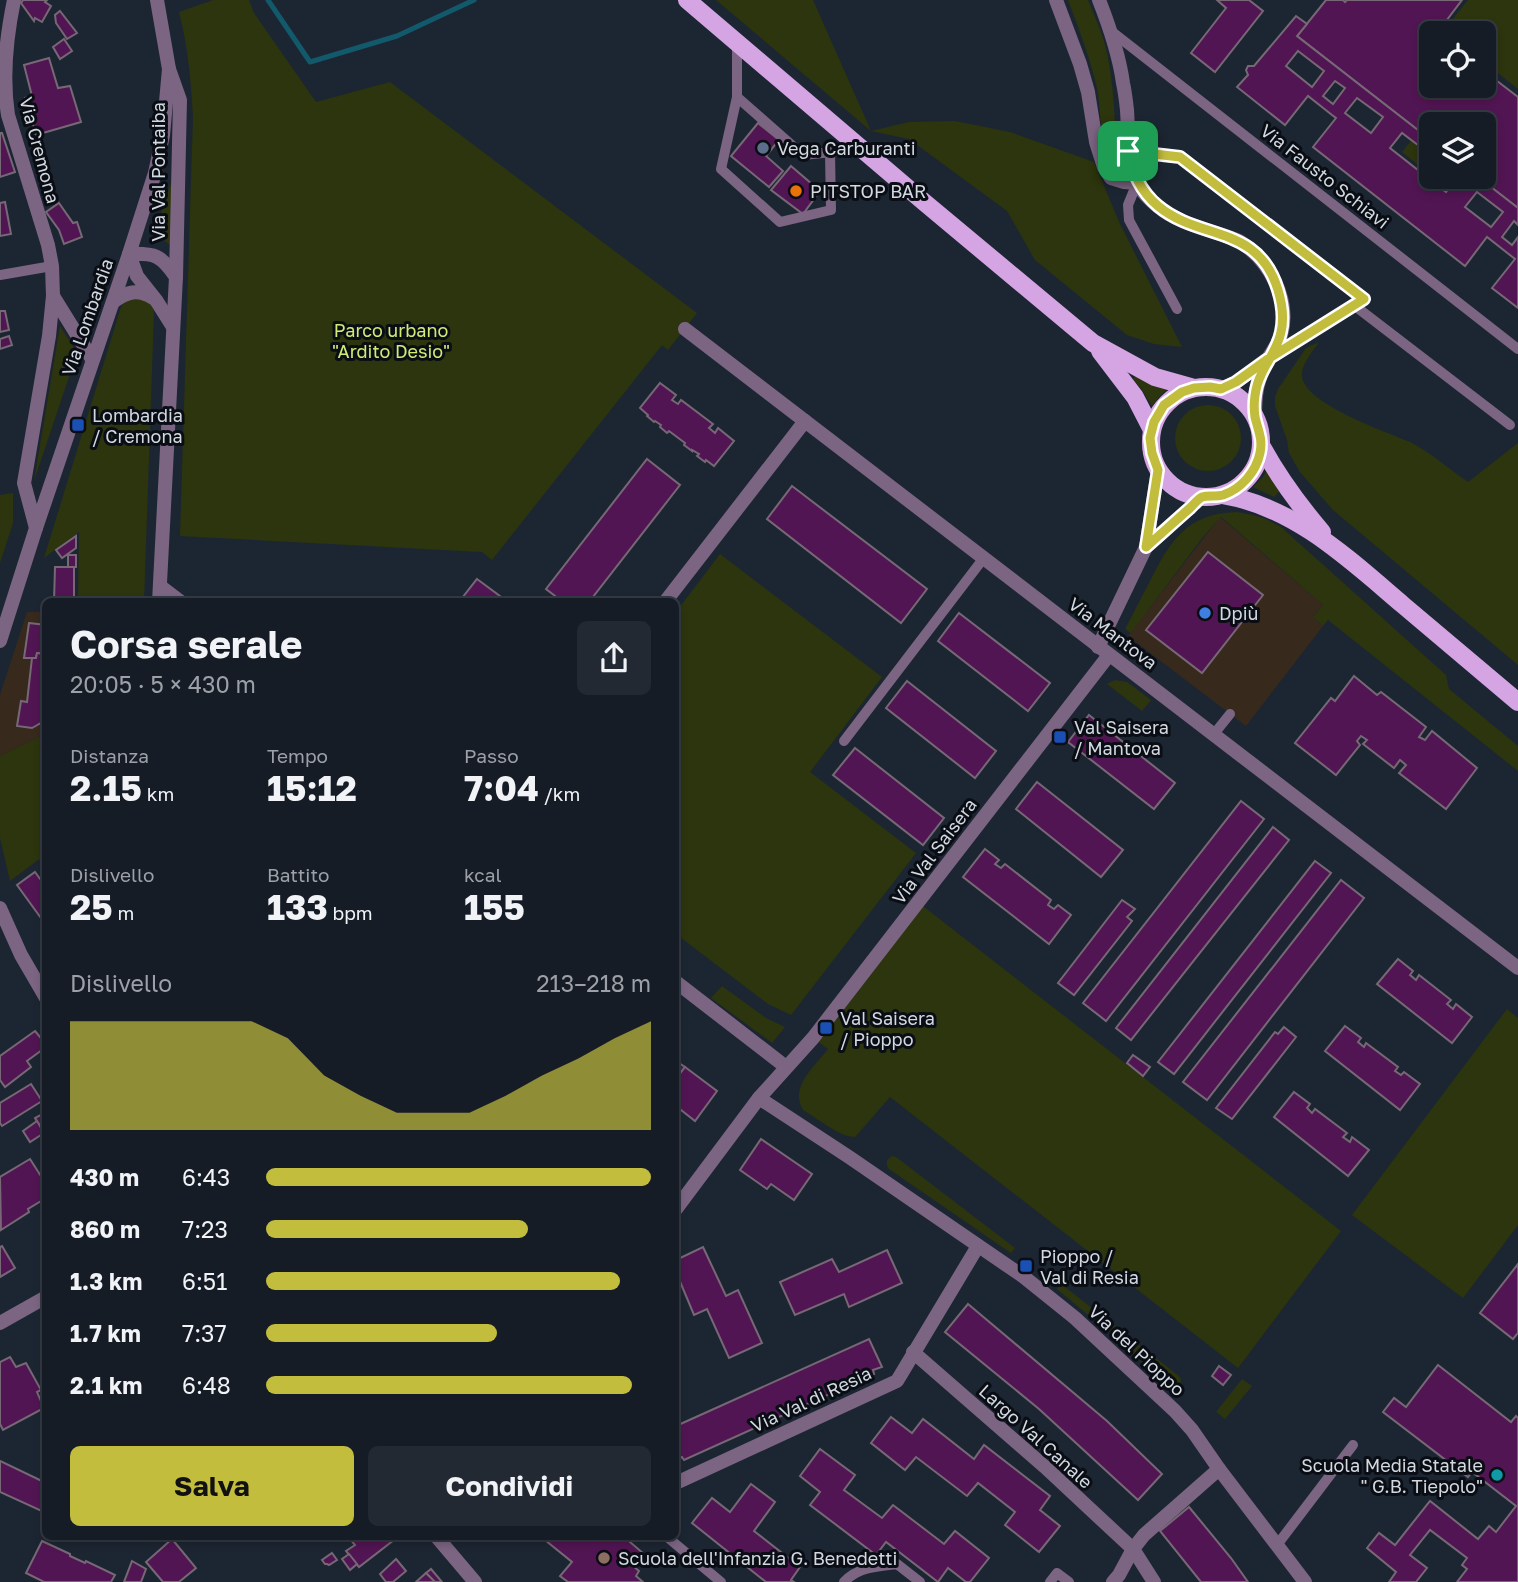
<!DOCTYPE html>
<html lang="it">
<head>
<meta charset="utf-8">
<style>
	body { margin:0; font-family:"Golos Text",sans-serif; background:#222932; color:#f1f3f6; height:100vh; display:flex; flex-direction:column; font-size:26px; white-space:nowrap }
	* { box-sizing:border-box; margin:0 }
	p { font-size:23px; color:#9da1a7 }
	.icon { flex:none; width:38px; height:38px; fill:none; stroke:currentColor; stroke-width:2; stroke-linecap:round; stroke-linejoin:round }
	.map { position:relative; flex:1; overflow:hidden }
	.side { position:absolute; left:42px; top:598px; width:637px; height:942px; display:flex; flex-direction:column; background:#151c26; border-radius:10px; box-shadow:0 4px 10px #0003,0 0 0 2px #343a43 }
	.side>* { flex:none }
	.controls { position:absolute; left:1419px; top:21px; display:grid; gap:14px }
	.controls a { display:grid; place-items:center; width:77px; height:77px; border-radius:10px; background:#151c26; box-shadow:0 4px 10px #0003,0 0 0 2px #343a43; font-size:35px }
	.pin { position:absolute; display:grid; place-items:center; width:60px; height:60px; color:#fff; margin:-30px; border-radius:14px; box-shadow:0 4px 10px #0006 }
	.round { display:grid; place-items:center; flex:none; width:74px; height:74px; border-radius:10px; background:#222932 }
	.summary { display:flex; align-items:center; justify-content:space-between; height:119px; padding:0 28px }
	h1 { font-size:38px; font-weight:700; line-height:52px }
	.metrics { display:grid; grid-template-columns:repeat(3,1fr); gap:10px; height:119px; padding:7px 28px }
	.metrics div { display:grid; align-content:center }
	.metrics b { font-size:35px; font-weight:700 }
	.metrics small { font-size:19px; font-weight:400 }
	.metrics p { font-size:19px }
	.chart { height:196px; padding:14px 28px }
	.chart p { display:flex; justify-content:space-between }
	.chart svg { width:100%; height:126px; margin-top:7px; fill:#c3bd3e; opacity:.7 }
	.button { display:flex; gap:14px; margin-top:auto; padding:14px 28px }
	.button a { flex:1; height:80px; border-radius:10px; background:#c3bd3e; color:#111; font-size:28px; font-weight:700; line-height:80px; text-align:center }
	.button a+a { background:#222932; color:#f1f3f6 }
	ul { padding:0 28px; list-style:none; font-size:23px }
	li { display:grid; grid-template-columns:112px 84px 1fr; align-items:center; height:52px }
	li i { height:18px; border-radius:9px; background:#c3bd3e }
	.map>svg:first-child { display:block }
	.commercial { fill:#38291d }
	.green { fill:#2c350d }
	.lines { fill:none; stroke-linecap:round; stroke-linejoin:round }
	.stream { stroke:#125a6b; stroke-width:5 }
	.building { fill:#521553; stroke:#766875; stroke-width:2; fill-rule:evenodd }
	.service { stroke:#7c6583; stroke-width:10 }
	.pedestrian { stroke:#7c6583; stroke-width:14 }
	.minor { stroke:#7c6583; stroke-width:14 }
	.tertiary { stroke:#7c6583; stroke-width:14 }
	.primary { stroke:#d4a4e3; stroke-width:18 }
	.route-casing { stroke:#fff; stroke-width:14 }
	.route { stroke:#c3bd3e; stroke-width:9 }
	.service-dot { fill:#5c6f8a; stroke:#0a0e14; stroke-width:2.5 }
	.food-dot { fill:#e8710a; stroke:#0a0e14; stroke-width:2.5 }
	.transit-dot { fill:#1a4fb4; stroke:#0a0e14; stroke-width:2.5 }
	.shop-dot { fill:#3f7fe0; stroke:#0a0e14; stroke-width:2.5 }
	.culture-dot { fill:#0f9aa8; stroke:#0a0e14; stroke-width:2.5 }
	.education-dot { fill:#8d6e63; stroke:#0a0e14; stroke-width:2.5 }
	.labels { text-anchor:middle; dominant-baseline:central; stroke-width:6; stroke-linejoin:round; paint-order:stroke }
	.poi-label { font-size:18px; fill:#d2d9e1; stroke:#0a0e14; text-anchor:start }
	.street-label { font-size:18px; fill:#d2d9e1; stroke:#0a0e14 }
	.park-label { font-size:18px; fill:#d0ec74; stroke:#0a0e14 }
</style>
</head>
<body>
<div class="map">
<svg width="1518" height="1582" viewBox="0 0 1518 1582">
	<rect width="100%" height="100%" fill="#1c2632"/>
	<g class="commercial">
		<polygon points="1220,517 1323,605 1313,617 1323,626 1246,726 1128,636"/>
		<polygon points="27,612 45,612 45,734 0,756 0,695"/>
	</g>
	<g class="green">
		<path d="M213 0H249L254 13 316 102 390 82 697 313 668 350 662 345 492 560 482 552 180 536 193 117C191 81 188 47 179 12Z"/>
		<polygon points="716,0 813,0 871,131 909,122 955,121 1010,132 1094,162 1120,224 1182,347 1154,344 1127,335 1035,260 1007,211 909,139 871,131"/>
		<path d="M1068 0H1088C1095 17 1103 34 1107 53 1114 86 1115 120 1116 153L1109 152C1099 136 1101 107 1097 88 1090 58 1079 29 1068 0Z"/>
		<polygon points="1468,0 1518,0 1518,89 1484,62 1484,33 1448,33 1444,30"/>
		<polygon points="1411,141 1421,150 1423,162 1431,162 1432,176 1402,152"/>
		<polygon points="174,174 171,246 164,240 153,237"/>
		<polygon points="129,299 145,299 152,306 154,312 144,602 78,602 79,532 44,558 121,307 124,302"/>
		<polygon points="60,326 77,353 34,481"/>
		<path d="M1319 342C1313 351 1301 364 1302 376 1304 404 1387 432 1410 442 1430 452 1449 469 1468 482L1518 443V665L1333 510 1300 472 1289 453 1287 440 1275 406V397L1278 389 1306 348Z"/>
		<polygon points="1137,374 1150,383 1168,389 1159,397 1152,406 1142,390 1133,379"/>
		<circle cx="1208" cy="438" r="33"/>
		<polygon points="1267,470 1281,490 1274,497 1253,487 1263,477"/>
		<polygon points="13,493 13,523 0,563 0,495"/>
		<path d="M1236 512C1253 514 1266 518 1281 527L1446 675 1449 689 1518 746V771L1328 620 1323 626 1313 617 1323 605 1221 517 1203 537 1131 633 1125 629C1134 612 1142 596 1151 579 1171 540 1187 514 1236 512Z"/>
		<polygon points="720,554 882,677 810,772 916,853 791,1015 768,1004 676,934 676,612"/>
		<polygon points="1115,680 1127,682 1151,700 1142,711 1107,684"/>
		<polygon points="45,734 45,859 38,860 10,881 0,838 0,756"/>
		<path d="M919 903 1341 1231 1238 1368 890 1097 855 1137C839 1137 817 1118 803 1110 789 1087 815 1066 828 1049L813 1038Z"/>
		<polygon points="722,986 766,1018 785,1027 772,1043 711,998"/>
		<polygon points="1507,1009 1518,1018 1518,1225 1463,1298 1352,1215"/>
		<polygon points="892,1156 896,1157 1015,1248 1011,1253 889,1169 887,1166 887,1160"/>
		<polygon points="1061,1284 1180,1377 1181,1381 1179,1388 1173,1390 1168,1388 1116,1338 1057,1289"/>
		<polygon points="1242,1379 1252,1386 1225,1419 1216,1412"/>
	</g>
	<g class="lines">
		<polyline class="stream" points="268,0 310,62 397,36 474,0"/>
	</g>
	<g class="building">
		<polygon points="23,0 47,0 45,2 51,6 42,22 35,18 34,21 21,3"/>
		<polygon points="1217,0 1249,0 1263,11 1215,72 1191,53 1226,8"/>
		<polygon points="1326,0 1343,0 1345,2 1347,0 1462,0 1437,33 1432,33 1432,86 1484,86 1484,71 1518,97 1518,208 1478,177 1484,177 1484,124 1432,124 1432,141 1297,36"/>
		<polygon points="60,11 77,33 67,39 56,23 55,15"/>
		<path d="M1296 16 1307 24 1297 36 1432 141V161L1424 162 1423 149 1402 133 1390 148 1446 192 1457 177H1478L1518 208V225L1514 221 1502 237 1512 245 1518 237V308L1492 288 1515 259 1487 237 1465 266 1313 147 1336 118 1332 115 1308 96 1285 125 1237 87 1248 75 1246 70 1248 66H1254ZM1298 51 1324 71 1312 87 1286 66ZM1335 81 1345 88 1333 104 1323 96ZM1357 98 1383 117 1371 133 1345 113ZM1477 192 1503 212 1491 227 1465 207Z"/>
		<polygon points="64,39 72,51 60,59 53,47"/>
		<polygon points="49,58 58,88 70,86 81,122 36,135 25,98 32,96 24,65"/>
		<polygon points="758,123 779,140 766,156 783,171 769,187 731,156"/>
		<polygon points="0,133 2,133 15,172 0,177"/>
		<polygon points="791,166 820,191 803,214 771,190"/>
		<polygon points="5,202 11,234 0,236 0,203"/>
		<polygon points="59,203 73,223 77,222 82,237 64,244 59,230 46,212"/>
		<polygon points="0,311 5,311 9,330 0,332"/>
		<polygon points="9,336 12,345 0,349 0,339"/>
		<polygon points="660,383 676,395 672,400 678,404 681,400 713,424 709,428 715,433 718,428 734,441 714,466 706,460 705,462 697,456 699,454 692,450 692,451 684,445 685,443 669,431 667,433 660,427 661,425 655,421 654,422 647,416 648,415 640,408"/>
		<polygon points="647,459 680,485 589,602 563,602 546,589"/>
		<polygon points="792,486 927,589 901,623 767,519"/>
		<polygon points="76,536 76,548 62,558 56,550"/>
		<polygon points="1208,552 1263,595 1202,673 1146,630"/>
		<rect x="68" y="555" width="8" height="12"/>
		<polygon points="55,567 74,567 74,602 54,602"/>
		<polygon points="477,579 508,602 459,602"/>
		<polygon points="959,613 1050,683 1028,711 938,641"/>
		<polygon points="29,623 46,625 46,654 37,653 36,658 24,658"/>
		<polygon points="37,653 46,654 46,720 32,728 17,726 21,701 27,702 32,658 36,658"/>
		<polygon points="1354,676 1377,695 1381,692 1426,727 1419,737 1425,740 1432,731 1477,768 1446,809 1399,773 1406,765 1400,760 1394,768 1363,744 1367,740 1361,736 1357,741 1360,745 1336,775 1295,743 1331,698 1335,701"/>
		<polygon points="907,681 996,751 975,778 886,708"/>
		<polygon points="1089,715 1175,783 1154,809 1068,742"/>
		<polygon points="855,748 944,818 923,845 833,775"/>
		<polygon points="1037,782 1123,850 1101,877 1016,809"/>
		<polygon points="1241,801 1264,819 1106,1021 1083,1003"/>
		<polygon points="1273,827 1289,840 1131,1040 1116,1028"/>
		<polygon points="985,849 999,860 995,864 1001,868 1005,864 1051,900 1048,905 1054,909 1058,905 1071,915 1049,944 963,877"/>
		<polygon points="1315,861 1331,873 1174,1074 1158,1062"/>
		<polygon points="35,872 46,887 46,925 17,885"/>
		<polygon points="1341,880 1364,898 1207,1100 1183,1082"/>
		<polygon points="1122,900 1135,909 1127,917 1132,921 1074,995 1058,983"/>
		<polygon points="1398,959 1413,971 1410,975 1416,980 1419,975 1451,1000 1447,1004 1453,1009 1456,1004 1472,1017 1452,1043 1377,984"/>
		<polygon points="1345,1026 1361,1038 1358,1042 1364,1047 1366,1043 1398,1067 1395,1071 1401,1075 1404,1072 1420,1084 1400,1110 1325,1051"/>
		<polygon points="1284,1027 1296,1037 1232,1119 1216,1108 1275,1032 1278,1034"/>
		<polygon points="35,1031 46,1044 46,1047 27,1061 31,1067 5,1087 0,1080 0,1056"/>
		<polygon points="1133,1055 1150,1067 1143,1076 1127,1063"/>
		<polygon points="676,1061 685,1067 676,1079"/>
		<polygon points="685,1067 717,1091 695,1121 676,1106 676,1079"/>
		<polygon points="31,1084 42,1101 2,1126 0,1123 0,1103"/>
		<polygon points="1294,1092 1310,1104 1307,1108 1312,1113 1315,1109 1347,1133 1343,1137 1350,1142 1352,1137 1369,1150 1348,1176 1274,1117"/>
		<polygon points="46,1112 46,1135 35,1118"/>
		<polygon points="37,1121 44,1133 30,1142 23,1131"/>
		<polygon points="761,1139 812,1174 794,1200 771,1184 767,1189 740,1170"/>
		<polygon points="30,1159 46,1184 46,1198 28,1209 29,1212 1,1230 0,1177"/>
		<polygon points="2,1246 15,1268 0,1277 0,1247"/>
		<polygon points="703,1247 726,1296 738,1290 762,1343 729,1358 707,1309 694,1315 676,1272 676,1260"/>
		<polygon points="887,1250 902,1283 849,1307 844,1294 795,1315 780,1282 832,1259 839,1272"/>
		<polygon points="1518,1264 1518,1333 1513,1339 1480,1313"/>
		<polygon points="968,1304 1107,1421 1162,1474 1138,1500 1039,1409 945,1332"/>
		<polygon points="869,1339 882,1367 873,1370 874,1374 684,1460 682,1457 676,1460 676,1426"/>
		<polygon points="10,1357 16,1367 26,1363 41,1390 37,1392 44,1408 3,1430 0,1424 0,1362"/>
		<polygon points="1438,1365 1511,1422 1516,1416 1518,1418 1518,1582 1457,1582 1467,1569 1462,1565 1467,1558 1430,1530 1410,1555 1427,1568 1416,1582 1389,1582 1396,1572 1367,1548 1379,1533 1395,1545 1430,1501 1478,1539 1489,1526 1496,1532 1516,1506 1472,1472 1468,1477 1383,1412 1394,1398 1406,1407"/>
		<polygon points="1219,1366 1231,1375 1223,1385 1212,1376"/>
		<polygon points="891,1417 912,1433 923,1419 974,1459 984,1445 1050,1496 1040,1510 1060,1526 1039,1552 1005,1525 1015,1512 978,1483 967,1496 916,1457 905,1470 871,1443"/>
		<polygon points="820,1449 855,1475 844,1490 882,1518 893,1505 944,1544 955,1531 989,1558 970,1582 966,1582 948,1568 938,1582 886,1542 876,1555 810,1505 820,1492 800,1476"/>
		<polygon points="0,1461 46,1483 46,1513 0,1492"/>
		<polygon points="751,1484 775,1502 754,1531 800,1567 791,1580 794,1582 766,1582 692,1523 712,1498 730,1512"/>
		<polygon points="1189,1507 1231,1558 1248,1582 1201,1582 1160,1531"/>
		<polygon points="354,1536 364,1537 399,1536 359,1567 346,1551 355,1545 350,1539"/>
		<polygon points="540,1536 623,1536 644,1554 633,1566 639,1571 636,1576 643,1582 568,1582 560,1576 572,1562"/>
		<polygon points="172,1539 196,1568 179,1582 163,1582 146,1562"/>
		<polygon points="42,1541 70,1554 70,1556 85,1563 86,1561 115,1575 111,1582 44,1582 26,1573"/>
		<polygon points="332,1553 337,1560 329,1565 327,1564 325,1564 322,1560"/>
		<polygon points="349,1554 357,1564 350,1570 342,1559"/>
		<polygon points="396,1559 406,1571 393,1582 386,1582 380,1574"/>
		<polygon points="132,1561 146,1569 141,1582 124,1582"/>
		<polygon points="431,1569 442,1582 435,1582 426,1573"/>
		<polygon points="426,1573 435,1582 416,1582"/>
	</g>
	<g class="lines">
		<g class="service">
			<polyline points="1111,31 1518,349"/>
			<polyline points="737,42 737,97 803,155 861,149"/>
			<polyline points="737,97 721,169 780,222 831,210 830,152"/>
			<polyline points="1128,151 1180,157 1364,299 1270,358"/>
			<polyline points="1137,183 1128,205 1129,220 1177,309"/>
			<polyline points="0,275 52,266"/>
			<polyline points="1355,306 1510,425"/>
			<polyline points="1214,734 1230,714"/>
			<polyline points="844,741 983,559"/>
			<polyline points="666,1536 721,1582"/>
			<polyline points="1277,1545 1353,1445"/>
			<path d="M844 1582C858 1567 878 1566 897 1564L920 1582"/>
			<polyline points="1050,1582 1057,1573 1069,1582"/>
		</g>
		<polyline class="pedestrian" points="665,602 805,421"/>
		<g class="minor">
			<path d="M14 0C6 39 2 76 8 115L48 245 52 266 53 296 49 336 24 483 36 528"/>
			<polyline points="1056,0 1080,64 1088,92 1096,142 1104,167 1111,178 1124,182 1137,183"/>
			<polyline points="53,296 92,359"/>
			<path d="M113 302C126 292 138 288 153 298"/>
			<path d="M173 327 156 300 137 276 129 254C155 253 161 255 176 277"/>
			<path d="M685 329C962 543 1241 754 1518 968"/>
			<polyline points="1146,547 1202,497"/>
			<polyline points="160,586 181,602"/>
			<polyline points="159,602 176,277 180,100 169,69"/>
			<polyline points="1098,647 1146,547 1158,470"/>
			<polyline points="676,982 786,1067"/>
			<polyline points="759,1098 849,1157 1024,1277 1075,1318 1175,1411 1192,1430 1219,1469 1305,1582"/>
			<polyline points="676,1209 759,1098 813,1038 1109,655"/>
			<polyline points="913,1352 1045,1467 1133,1549 1154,1582"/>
			<polyline points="676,1483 897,1381 978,1246"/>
			<polyline points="1113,1582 1119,1575 1133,1549 1144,1535 1219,1469"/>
		</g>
		<g class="tertiary">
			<path d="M1099 0C1110 28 1119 54 1123 83 1125 92 1126 101 1127 110 1130 154 1122 182 1164 211 1186 226 1215 231 1239 241 1269 260 1291 299 1281 335 1278 344 1272 351 1268 359 1257 378 1255 396 1255 417"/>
			<polyline points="1221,389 1236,382 1266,360"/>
			<polyline points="0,641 36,528 129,254 155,173 163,135 169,69 157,0"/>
			<polyline points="0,908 21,955 46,998"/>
			<polyline points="0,1323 46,1297"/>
			<polyline points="436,1536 475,1582"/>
		</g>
		<g class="primary">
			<polyline points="687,0 924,202 1093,343 1155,377 1194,388"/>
			<polyline points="1100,351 1135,397 1152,430"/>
			<circle cx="1206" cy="442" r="55"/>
			<path d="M1261 445C1279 478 1298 504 1322 532"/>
			<path d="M1223 495C1295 507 1350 560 1403 605 1442 638 1480 670 1518 702"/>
		</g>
	</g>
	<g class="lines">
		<defs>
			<path id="route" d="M1128 151C1133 173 1140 191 1158 206 1200 241 1258 224 1278 290 1282 303 1284 319 1281 332 1278 348 1267 361 1261 375 1255 387 1253 404 1255 417 1258 430 1263 439 1260 453 1256 472 1241 489 1223 495 1216 497 1208 495 1202 497 1198 499 1193 505 1190 508 1175 521 1161 534 1146 547L1158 470 1152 453 1150 438 1154 422 1164 405 1182 392 1194 388 1210 387 1221 389 1236 382 1268 359 1364 299 1180 157 1128 151"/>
		</defs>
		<use href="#route" class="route-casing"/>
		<use href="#route" class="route"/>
	</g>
	<circle class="service-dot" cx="763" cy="148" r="7"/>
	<circle class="food-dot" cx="796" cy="191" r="7"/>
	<g class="transit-dot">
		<rect x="71" y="418" width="14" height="14" rx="3.5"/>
		<rect x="1053" y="730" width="14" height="14" rx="3.5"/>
		<rect x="819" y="1021" width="14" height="14" rx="3.5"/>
		<rect x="1019" y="1259" width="14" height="14" rx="3.5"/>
	</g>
	<circle class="shop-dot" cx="1205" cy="613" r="7"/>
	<circle class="culture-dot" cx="1497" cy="1475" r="7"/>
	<circle class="education-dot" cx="604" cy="1558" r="7"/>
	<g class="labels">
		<g class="poi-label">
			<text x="777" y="148">Vega Carburanti</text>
			<text x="810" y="191">PITSTOP BAR</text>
			<text x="92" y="415">Lombardia<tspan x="92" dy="21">/ Cremona</tspan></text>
			<text x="1219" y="613">Dpiù</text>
			<text x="1074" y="727">Val Saisera<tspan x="1074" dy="21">/ Mantova</tspan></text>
			<text x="840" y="1018">Val Saisera<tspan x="840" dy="21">/ Pioppo</tspan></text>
			<text x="1040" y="1256">Pioppo /<tspan x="1040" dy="21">Val di Resia</tspan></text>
			<text x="1483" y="1465" text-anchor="end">Scuola Media Statale<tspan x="1483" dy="21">" G.B. Tiepolo"</tspan></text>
			<text x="618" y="1558">Scuola dell'Infanzia G. Benedetti</text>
		</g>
		<g class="street-label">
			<text transform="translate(40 150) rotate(75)">Via Cremona</text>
			<text transform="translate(158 172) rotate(-90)">Via Val Pontaiba</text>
			<text transform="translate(1325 176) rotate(38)">Via Fausto Schiavi</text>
			<text transform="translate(87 317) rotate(-71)">Via Lombardia</text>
			<text transform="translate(1113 633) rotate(37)">Via Mantova</text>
			<text transform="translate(934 851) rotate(-53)">Via Val Saisera</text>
			<text transform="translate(1137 1350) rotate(43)">Via del Pioppo</text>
			<text transform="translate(811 1399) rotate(-25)">Via Val di Resia</text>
			<text transform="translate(1036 1436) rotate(42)">Largo Val Canale</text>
		</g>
		<g class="park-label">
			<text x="391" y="330">Parco urbano<tspan x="391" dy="21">"Ardito Desio"</tspan></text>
		</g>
	</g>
</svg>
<div class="controls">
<a><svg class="icon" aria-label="locate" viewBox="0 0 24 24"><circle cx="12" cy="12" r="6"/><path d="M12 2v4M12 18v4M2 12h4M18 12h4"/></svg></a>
<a><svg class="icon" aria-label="layers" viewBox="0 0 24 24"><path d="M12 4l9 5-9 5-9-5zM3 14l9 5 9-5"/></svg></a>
</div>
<div class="pin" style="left:1128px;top:151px;background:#1e9e55"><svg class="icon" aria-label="arrive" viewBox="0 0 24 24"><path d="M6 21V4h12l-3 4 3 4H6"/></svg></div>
<section class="side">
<div class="summary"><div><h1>Corsa serale</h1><p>20:05 · 5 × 430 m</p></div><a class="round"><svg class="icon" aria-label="share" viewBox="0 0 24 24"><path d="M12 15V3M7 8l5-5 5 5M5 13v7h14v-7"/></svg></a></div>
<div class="metrics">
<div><p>Distanza</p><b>2.15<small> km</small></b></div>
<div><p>Tempo</p><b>15:12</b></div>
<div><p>Passo</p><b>7:04<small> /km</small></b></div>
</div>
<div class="metrics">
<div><p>Dislivello</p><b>25<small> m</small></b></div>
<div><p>Battito</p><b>133<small> bpm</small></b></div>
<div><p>kcal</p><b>155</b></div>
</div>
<div class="chart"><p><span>Dislivello</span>213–218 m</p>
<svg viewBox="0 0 160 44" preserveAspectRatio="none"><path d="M0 44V6L10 6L20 6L30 6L40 6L50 6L60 12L70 25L80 32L90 38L100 38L110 38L120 32L130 25L140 19L150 12L160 6V44z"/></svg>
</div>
<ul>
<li><b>430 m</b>6:43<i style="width:100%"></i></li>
<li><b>860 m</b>7:23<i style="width:68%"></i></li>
<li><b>1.3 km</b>6:51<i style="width:92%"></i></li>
<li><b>1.7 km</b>7:37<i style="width:60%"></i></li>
<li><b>2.1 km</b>6:48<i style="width:95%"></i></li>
</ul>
<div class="button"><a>Salva</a><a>Condividi</a></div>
</section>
</div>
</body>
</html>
